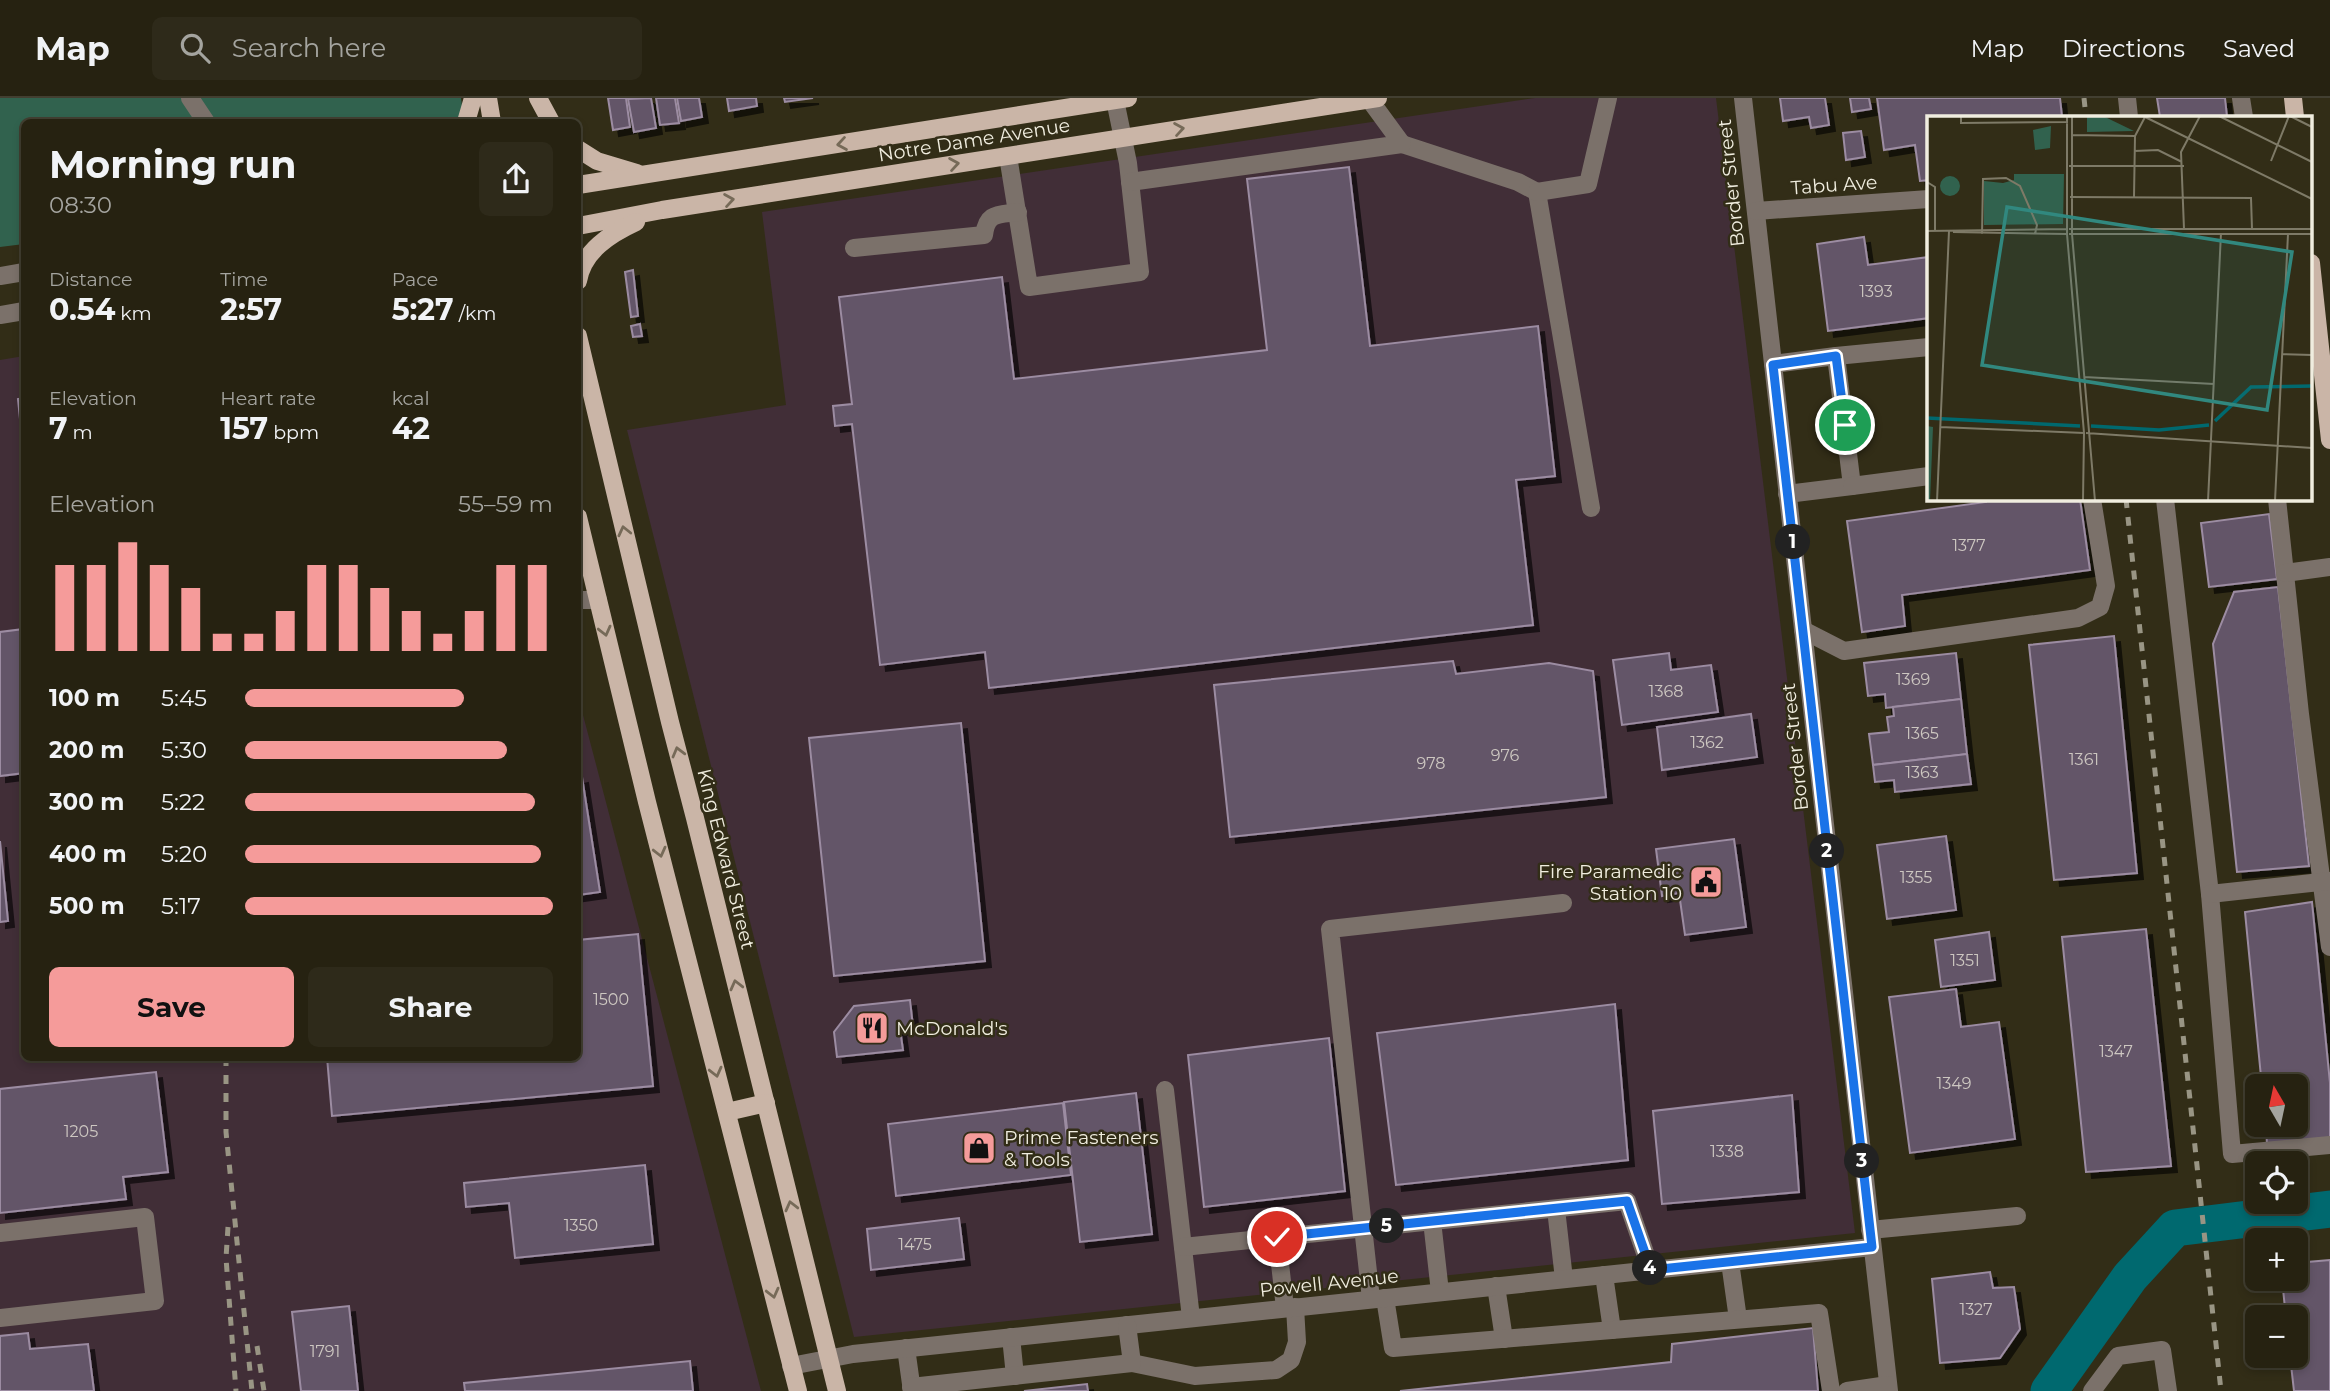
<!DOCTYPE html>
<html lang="en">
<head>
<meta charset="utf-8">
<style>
	body { margin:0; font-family:Montserrat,sans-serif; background:#2e2a1a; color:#f1f3f6; height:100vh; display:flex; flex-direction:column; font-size:26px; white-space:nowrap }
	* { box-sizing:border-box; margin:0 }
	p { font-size:23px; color:#a4a49f }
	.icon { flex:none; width:38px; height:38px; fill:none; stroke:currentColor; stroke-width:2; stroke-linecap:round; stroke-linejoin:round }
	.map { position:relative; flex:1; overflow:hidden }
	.panel { position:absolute; left:21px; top:21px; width:560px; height:942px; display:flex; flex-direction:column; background:#262211; border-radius:10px; box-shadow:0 4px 10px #0003,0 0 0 2px #423f31 }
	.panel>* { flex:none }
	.needle { width:46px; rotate:351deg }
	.tools { position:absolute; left:2245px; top:976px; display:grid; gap:14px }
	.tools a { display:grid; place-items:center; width:63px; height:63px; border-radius:10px; background:#262211; box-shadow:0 4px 10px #0003,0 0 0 2px #423f31; font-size:35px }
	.pin { position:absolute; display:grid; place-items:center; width:60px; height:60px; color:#fff; margin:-30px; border:4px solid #fff; border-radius:50%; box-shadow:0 2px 7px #0007 }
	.km { position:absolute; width:35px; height:35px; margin:-18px; border-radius:50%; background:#222; color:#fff; font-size:19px; line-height:35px; text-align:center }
	.round { display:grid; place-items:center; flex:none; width:74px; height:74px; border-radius:10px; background:#2e2a1a }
	.overview { display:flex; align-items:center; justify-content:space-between; height:119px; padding:0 28px }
	h1 { font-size:38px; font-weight:700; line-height:52px }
	.figures { display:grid; grid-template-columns:repeat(3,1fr); gap:10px; height:119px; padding:7px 28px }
	.figures div { display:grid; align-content:center }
	.figures b { font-size:30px; font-weight:700 }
	.figures small { font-size:19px; font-weight:400 }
	.figures p { font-size:19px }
	.chart { height:196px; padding:14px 28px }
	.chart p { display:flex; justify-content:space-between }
	.chart svg { width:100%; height:126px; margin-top:7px; stroke:#f59b9a; stroke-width:6 }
	.action { display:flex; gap:14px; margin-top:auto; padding:14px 28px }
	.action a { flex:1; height:80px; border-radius:10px; background:#f59b9a; color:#111; font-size:28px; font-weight:700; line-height:80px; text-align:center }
	.action a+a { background:#2e2a1a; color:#f1f3f6 }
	ul { padding:0 28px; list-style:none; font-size:23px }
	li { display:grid; grid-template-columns:112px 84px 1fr; align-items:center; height:52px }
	li i { height:18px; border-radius:9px; background:#f59b9a }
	header { display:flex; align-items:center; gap:42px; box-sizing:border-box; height:98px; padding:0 35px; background:#262211; border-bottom:2px solid #423f31 }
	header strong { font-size:33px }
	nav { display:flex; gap:38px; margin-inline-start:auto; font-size:24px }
	.search { width:490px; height:63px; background:#2e2a1a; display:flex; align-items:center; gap:18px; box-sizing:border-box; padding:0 24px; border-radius:10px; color:#a4a49f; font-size:26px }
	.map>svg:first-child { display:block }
	.industrial { fill:#412e37 }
	.green { fill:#31624e }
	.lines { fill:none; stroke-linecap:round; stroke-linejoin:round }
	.river { stroke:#00696f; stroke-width:37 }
	.building { fill:#635468; stroke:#9c8ca2; stroke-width:2; filter:url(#shadow) }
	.minor { stroke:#7b716a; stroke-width:18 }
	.major { stroke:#cab5a7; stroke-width:18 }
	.rail { stroke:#999584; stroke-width:5; stroke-dasharray:9 9; stroke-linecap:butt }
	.oneway { stroke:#766a58 }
	.route-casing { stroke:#fff; stroke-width:14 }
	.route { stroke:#1a73e8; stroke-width:9 }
	.labels { text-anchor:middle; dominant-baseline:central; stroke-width:5; stroke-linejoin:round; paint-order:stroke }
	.number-label { font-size:16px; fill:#cdc7c1 }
	.street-label { font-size:19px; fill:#f0eddf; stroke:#322d17 }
	.poi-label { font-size:19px; fill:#f0eddf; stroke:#322d17; text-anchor:start }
	.inset-river { fill:none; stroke:#00696f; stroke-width:3.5 }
	.inset-road { fill:none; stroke:#7e7a67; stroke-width:2 }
	.view { fill:#31887f; fill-opacity:0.15; stroke:#31887f; stroke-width:3.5 }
	.inset-edge { fill:none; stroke:#f0eddf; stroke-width:3.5 }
</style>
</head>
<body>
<header>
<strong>Map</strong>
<div class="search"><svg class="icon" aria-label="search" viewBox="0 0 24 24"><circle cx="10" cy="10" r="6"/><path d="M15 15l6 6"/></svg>Search here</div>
<nav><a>Map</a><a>Directions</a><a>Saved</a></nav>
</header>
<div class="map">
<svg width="2330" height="1293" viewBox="0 0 2330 1293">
	<defs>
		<filter id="shadow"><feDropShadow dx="6" dy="6" stdDeviation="0" flood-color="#0009"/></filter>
	</defs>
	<rect width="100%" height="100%" fill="#322d17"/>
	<g class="industrial">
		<polygon points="1535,0 1716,0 1855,1135 854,1239 627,332 786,307 762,114"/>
		<polygon points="24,258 24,959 578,959 578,598 761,1293 0,1293 0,262"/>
	</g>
	<polygon class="green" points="0,0 461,0 464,24 24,24 24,146 0,149"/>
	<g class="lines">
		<polyline class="river" points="2049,1293 2130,1179 2175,1130 2330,1111"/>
	</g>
	<g class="building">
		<polygon points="608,0 626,0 630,29 613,32"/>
		<polygon points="651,0 656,30 634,34 628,1"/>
		<polygon points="656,0 675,0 679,25 660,27"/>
		<polygon points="677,0 699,0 702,19 681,23"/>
		<polygon points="727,0 756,0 757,8 729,13"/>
		<polygon points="784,0 813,0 785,4"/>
		<polygon points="1780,0 1825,0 1829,27 1811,30 1809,19 1783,23"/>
		<polygon points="1850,0 1869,0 1871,11 1852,14"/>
		<polygon points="1877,0 2060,0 2062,19 1929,19 1929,82 1920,83 1915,47 1884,52"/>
		<polygon points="2157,0 2225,0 2227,19 2160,19"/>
		<polygon points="1861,33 1865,59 1846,62 1843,35"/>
		<polygon points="1349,69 1370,248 1538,228 1555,378 1516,382 1533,527 989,590 985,554 880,567 852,326 835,328 833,308 852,306 839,199 1002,179 1014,281 1267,252 1247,81"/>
		<polygon points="1864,139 1868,167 1929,159 1929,220 1828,233 1817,146"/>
		<polygon points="633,172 638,218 631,219 625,174"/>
		<polygon points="640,226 642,238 633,239 631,228"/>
		<polygon points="24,300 24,361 18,301"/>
		<polygon points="1986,401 2080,401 2090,472 1902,497 1905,528 1862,534 1847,423 1986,404"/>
		<polygon points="2269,416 2277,481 2209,489 2201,425"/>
		<polygon points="2278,489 2309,768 2237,774 2213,546 2234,494"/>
		<polygon points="24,531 24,675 0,678 0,534"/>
		<polygon points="2114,538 2137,775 2054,782 2029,547"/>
		<polygon points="1669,555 1671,572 1711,567 1718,614 1622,627 1613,562"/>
		<polygon points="1956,555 1961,601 1886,610 1885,596 1868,598 1864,565"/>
		<polygon points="1453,563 1456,576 1549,565 1593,573 1606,699 1230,739 1214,587"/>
		<polygon points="1961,601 1967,656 1873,667 1869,636 1889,634 1887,619 1894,618 1893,609"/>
		<polygon points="1751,616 1757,659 1662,672 1657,629"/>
		<polygon points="961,625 985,863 834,878 809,640"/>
		<polygon points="1967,656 1971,686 1895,694 1894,682 1875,684 1873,667"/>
		<polygon points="582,679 600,794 578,797 578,680"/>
		<polygon points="1946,738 1956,812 1887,821 1877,747"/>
		<polygon points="1734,741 1746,829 1685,837 1679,795 1662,798 1656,751"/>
		<polygon points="0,743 8,823 0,824"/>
		<polygon points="2312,804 2330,985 2330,1040 2267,1047 2266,1027 2296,1027 2296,989 2262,989 2245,814"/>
		<polygon points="2146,831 2171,1068 2086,1074 2062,839"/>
		<polygon points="1989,834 1995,882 1941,889 1935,842"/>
		<polygon points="638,836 653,988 332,1018 327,959 578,959 578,842"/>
		<polygon points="1956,891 1961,929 1999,924 2015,1041 1910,1055 1889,899"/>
		<polygon points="910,902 913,929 900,931 903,952 837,959 834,934 854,908"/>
		<polygon points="1615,906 1628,1062 1396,1087 1377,935"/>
		<polygon points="1329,940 1345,1093 1204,1109 1188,957"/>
		<polygon points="156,974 168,1074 123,1079 126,1101 0,1115 0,991"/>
		<polygon points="1136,995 1152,1136 1080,1144 1064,1004"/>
		<polygon points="1792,997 1799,1094 1662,1106 1653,1013"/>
		<polygon points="1063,1005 1071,1077 896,1098 888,1026"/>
		<polygon points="645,1067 653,1146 515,1160 509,1105 466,1109 464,1085"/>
		<polygon points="959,1120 964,1161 871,1172 867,1131"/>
		<polygon points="2330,1162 2330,1293 2294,1293 2290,1258 2296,1258 2296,1220 2286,1220 2282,1181 2296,1181 2296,1165"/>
		<polygon points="1990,1174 1993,1190 2014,1189 2020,1231 2000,1260 1940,1265 1932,1181"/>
		<polygon points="349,1208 358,1293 301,1293 292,1214"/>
		<polygon points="1813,1230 1818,1293 1400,1293 1671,1264 1672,1246"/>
		<polygon points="28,1235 30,1251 88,1246 94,1293 0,1293 0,1238"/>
		<polygon points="690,1263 693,1293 465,1293 464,1285"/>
		<polygon points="1087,1286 1088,1293 1024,1293"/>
	</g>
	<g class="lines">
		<g class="minor">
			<polyline points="190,0 206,24"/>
			<polyline points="1743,0 1889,1293"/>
			<polyline points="2127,0 2129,19"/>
			<polyline points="2241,0 2244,19"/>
			<polyline points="1402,46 1518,84 1537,94 1591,410"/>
			<polyline points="1008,58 1029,189 1140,174 1128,65 1115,2"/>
			<polyline points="1130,84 1402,46 1369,1"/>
			<polyline points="1537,94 1588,86 1608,0"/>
			<polyline points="1756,113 1929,101"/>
			<path d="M854 150 984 137C987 114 998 117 1018 114"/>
			<polyline points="0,178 24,174"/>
			<polyline points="0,217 24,213"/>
			<polyline points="1836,258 1929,249"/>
			<polyline points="1773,266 1836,258 1852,388 1787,396"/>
			<polyline points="1852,388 1929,378"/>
			<polyline points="2165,401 2210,796 2232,1056 2330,1047"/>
			<polyline points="2277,401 2300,616 2330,849"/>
			<polyline points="2285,475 2330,469"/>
			<polyline points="578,502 598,502"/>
			<polyline points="1803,532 1844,553 2078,520 2100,509 2106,488 2092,401"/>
			<polyline points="2210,796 2330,783"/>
			<polyline points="1165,992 1191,1220"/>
			<polyline points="1556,1111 1564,1181"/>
			<polyline points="1432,1123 1440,1194"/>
			<polyline points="1870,1132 2017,1118"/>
			<polyline points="0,1135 145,1119 155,1203 0,1220"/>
			<polyline points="1277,1139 1285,1210"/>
			<polyline points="1183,1149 1627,1103 1651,1172"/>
			<polyline points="1730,1164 1738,1221"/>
			<polyline points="1604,1177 1612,1232"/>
			<polyline points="1496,1188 1504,1241"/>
			<polyline points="1385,1200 1393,1250 1819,1215 1831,1293"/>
			<polyline points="1371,1201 1330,831 1563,805"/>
			<polyline points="1011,1239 1015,1278"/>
			<polyline points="906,1250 912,1293"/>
			<polyline points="1132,1265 1195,1278 1276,1272 1291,1262 1297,1244 1295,1209"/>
			<polyline points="791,1268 853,1256 1872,1149"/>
			<polyline points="911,1289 1132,1265 1127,1227"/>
			<polyline points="1847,1293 1888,1287"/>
			<polyline points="2092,1293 2118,1258 2162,1252 2168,1293"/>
		</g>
		<g class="major">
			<polyline points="488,0 492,24"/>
			<polyline points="538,0 551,24"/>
			<polyline points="2293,0 2295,19"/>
			<polyline points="466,24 473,0"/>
			<polyline points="578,51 597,63 637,75"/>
			<polyline points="578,87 1128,0"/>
			<polyline points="578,128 662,112 1378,0"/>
			<polyline points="2311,165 2330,342"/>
			<path d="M578 183C583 153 610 136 636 124"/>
			<polyline points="578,238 670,624 695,720 837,1293"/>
			<polyline points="578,419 647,704 798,1293"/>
			<polyline points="727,1014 766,1005"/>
		</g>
		<g class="rail">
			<polyline points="2084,0 2086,19"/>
			<polyline points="2126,401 2221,1293"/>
			<polyline points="226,959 226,1034 252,1293"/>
			<polyline points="228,1129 226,1160 236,1293"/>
			<polyline points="257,1248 264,1293"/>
		</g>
	</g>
	<defs><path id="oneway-chevron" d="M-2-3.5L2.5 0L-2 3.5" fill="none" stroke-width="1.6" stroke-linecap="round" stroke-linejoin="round" transform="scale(1.75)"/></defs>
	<g class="oneway">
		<use href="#oneway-chevron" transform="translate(1179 31) rotate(-9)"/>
		<use href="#oneway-chevron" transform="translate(842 46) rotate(171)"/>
		<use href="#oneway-chevron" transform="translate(954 66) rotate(-9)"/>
		<use href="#oneway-chevron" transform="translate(729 102) rotate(-9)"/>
		<use href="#oneway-chevron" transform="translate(624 433) rotate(-103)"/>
		<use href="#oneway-chevron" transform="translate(605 533) rotate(76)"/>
		<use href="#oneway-chevron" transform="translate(678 654) rotate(-105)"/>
		<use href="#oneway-chevron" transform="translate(660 754) rotate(76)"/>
		<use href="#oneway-chevron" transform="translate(736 887) rotate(-104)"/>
		<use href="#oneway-chevron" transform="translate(716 974) rotate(76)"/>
		<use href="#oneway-chevron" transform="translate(791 1108) rotate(-104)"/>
		<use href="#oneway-chevron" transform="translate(773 1195) rotate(76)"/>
	</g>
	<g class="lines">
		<defs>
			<polyline id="route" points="1277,1139 1627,1103 1651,1172 1872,1149 1773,267 1836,258 1845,327"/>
		</defs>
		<use href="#route" class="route-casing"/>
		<use href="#route" class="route"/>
	</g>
	<defs>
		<symbol id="civic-square" viewBox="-11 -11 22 22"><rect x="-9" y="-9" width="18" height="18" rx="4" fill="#f59b9a" stroke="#322d17"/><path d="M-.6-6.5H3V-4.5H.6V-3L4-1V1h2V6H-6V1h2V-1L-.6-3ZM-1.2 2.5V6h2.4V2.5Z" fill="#111"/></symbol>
		<symbol id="restaurant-square" viewBox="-11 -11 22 22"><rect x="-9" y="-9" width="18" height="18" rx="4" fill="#f59b9a" stroke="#322d17"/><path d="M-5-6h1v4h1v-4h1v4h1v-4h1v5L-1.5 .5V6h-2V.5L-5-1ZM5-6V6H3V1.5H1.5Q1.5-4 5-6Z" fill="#111"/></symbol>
		<symbol id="shop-square" viewBox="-11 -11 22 22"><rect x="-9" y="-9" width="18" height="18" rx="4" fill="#f59b9a" stroke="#322d17"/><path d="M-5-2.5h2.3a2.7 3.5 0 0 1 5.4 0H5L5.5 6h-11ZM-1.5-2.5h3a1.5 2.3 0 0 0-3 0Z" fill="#111"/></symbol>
	</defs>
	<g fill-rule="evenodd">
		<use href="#civic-square" x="1687" y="765" width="38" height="38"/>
		<use href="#restaurant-square" x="853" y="911" width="38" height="38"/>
		<use href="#shop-square" x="960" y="1031" width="38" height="38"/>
	</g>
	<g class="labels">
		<g class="number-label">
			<text x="1876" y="193">1393</text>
			<text x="1969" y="447">1377</text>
			<text x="1913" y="581">1369</text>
			<text x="1666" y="593">1368</text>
			<text x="1922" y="635">1365</text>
			<text x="1707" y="644">1362</text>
			<text x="1505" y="657">976</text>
			<text x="2084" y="661">1361</text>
			<text x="1431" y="665">978</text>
			<text x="1922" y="674">1363</text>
			<text x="1916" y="779">1355</text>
			<text x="1965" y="862">1351</text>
			<text x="611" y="901">1500</text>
			<text x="2116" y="953">1347</text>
			<text x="1954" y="985">1349</text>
			<text x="81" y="1033">1205</text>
			<text x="1727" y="1053">1338</text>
			<text x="581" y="1127">1350</text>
			<text x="915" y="1146">1475</text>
			<text x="1976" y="1211">1327</text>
			<text x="325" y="1253">1791</text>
		</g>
		<g class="street-label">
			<text transform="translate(974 42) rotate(-9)">Notre Dame Avenue</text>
			<text transform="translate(1731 85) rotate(-96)">Border Street</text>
			<text transform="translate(1834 87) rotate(-4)">Tabu Ave</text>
			<text transform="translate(1795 649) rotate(-96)">Border Street</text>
			<text transform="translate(726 761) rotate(76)">King Edward Street</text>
			<text transform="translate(1329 1185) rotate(-6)">Powell Avenue</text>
		</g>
		<g class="poi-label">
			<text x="1682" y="773" text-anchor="end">Fire Paramedic<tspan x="1682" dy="22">Station 10</tspan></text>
			<text x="896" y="930">McDonald's</text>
			<text x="1004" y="1039">Prime Fasteners<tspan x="1004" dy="22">&amp; Tools</tspan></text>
		</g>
	</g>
	<g transform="translate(1927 18)">
		<rect width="385" height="385" fill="#322d17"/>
		<path d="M124 10 123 32 108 34 106 14ZM0 310 6 311 3 385H0Z" fill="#31624e"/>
		<path d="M160 0H176L207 15 160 16ZM87 58H137L136 108 57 109V65L76 67 87 64ZM13 70a10 10 0 1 1 20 0a10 10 0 1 1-20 0Z" fill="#31624e"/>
		<path class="inset-river" d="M0 302 153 310M288 305 324 271 385 270M164 310 232 314 282 309"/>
		<path class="inset-road" d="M34 0V7L141 6M140 0V118L157 317 156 385M145 0V118L168 385M216 0 385 83M292 0 385 46M363 0 385 11M145 19 208 20M207 35 231 34 255 46M344 45 362 0M142 50H257M0 66 8 71V115M143 81 324 82 325 113M207 81 208 20 218 1M142 113H385M257 113 254 36 273 0M0 115 140 113M26 116 140 118M55 118 56 63 79 62 93 70 110 109 108 118M142 118H385M355 238 385 239M157 261 287 268M13 311 157 317M159 317 385 332M10 385 22 115M281 385 294 117M348 385 361 118"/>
		<path class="view" d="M80 91 365 136 340 294 55 249Z"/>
		<rect width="385" height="385" class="inset-edge"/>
	</g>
</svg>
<div class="tools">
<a><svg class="needle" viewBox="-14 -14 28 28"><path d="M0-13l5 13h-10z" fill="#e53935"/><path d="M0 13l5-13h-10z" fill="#a4a49f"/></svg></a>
<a><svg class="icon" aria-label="locate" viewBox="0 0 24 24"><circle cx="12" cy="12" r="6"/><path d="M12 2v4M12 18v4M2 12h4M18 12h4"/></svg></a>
<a>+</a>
<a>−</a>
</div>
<div class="pin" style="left:1845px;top:327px;background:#1e9e55"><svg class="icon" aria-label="arrive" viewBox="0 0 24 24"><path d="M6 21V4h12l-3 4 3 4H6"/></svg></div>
<div class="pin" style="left:1277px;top:1139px;background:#d93025"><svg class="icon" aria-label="check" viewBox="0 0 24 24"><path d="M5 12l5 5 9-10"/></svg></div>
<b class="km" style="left:1793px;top:444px">1</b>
<b class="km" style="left:1827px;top:753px">2</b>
<b class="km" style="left:1862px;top:1063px">3</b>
<b class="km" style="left:1650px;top:1170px">4</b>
<b class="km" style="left:1387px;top:1128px">5</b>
<section class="panel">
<div class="overview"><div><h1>Morning run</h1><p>08:30</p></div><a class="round"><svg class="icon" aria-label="share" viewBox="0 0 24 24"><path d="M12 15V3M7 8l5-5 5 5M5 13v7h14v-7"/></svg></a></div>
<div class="figures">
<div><p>Distance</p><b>0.54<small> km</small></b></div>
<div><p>Time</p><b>2:57</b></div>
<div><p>Pace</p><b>5:27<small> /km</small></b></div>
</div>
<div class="figures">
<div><p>Elevation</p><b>7<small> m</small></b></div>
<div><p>Heart rate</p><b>157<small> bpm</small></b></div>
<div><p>kcal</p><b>42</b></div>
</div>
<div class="chart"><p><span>Elevation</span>55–59 m</p>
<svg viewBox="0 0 160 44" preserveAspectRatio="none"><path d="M5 44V14M15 44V14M25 44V6M35 44V14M45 44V22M55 44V38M65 44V38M75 44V30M85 44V14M95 44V14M105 44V22M115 44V30M125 44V38M135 44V30M145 44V14M155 44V14"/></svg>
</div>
<ul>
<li><b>100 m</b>5:45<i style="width:71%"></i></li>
<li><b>200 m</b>5:30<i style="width:85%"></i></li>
<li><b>300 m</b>5:22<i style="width:94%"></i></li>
<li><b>400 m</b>5:20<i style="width:96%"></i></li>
<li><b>500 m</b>5:17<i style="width:100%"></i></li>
</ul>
<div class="action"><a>Save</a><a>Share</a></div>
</section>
</div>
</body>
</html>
